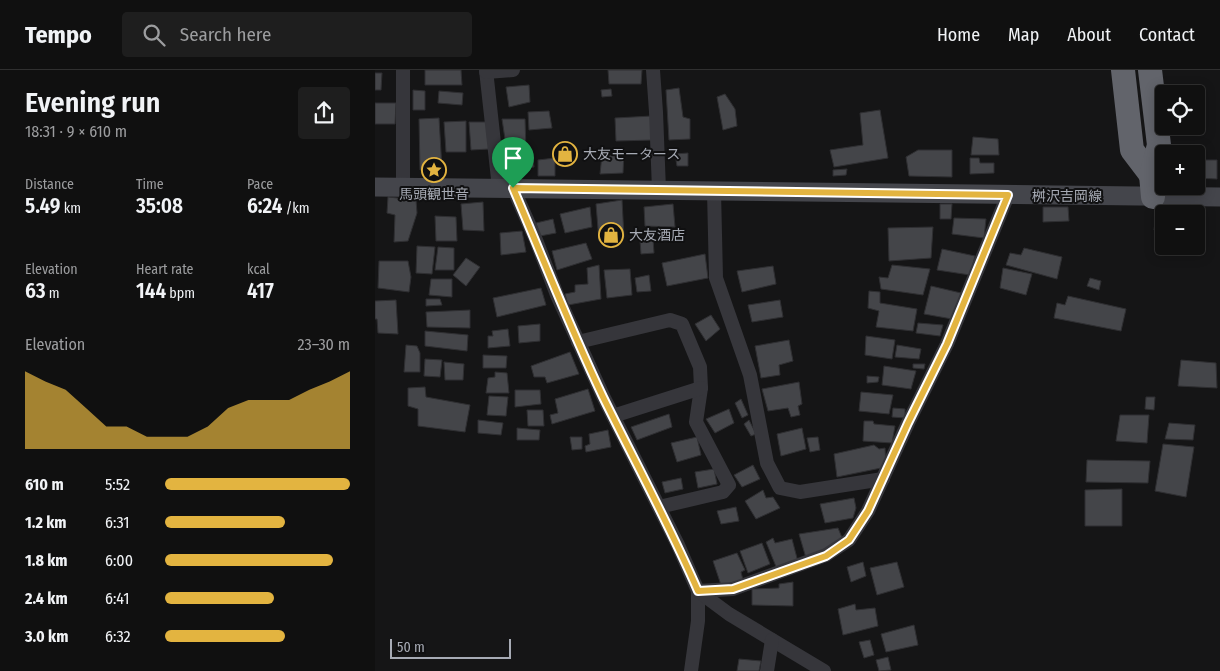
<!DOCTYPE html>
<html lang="en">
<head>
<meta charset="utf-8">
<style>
	body { margin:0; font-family:"Fira Sans Condensed","Noto Sans JP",sans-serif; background:#1e1e1e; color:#f1f3f6; height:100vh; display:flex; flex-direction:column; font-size:19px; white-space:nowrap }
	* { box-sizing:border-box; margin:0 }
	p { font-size:16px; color:#9c9d9f }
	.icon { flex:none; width:28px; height:28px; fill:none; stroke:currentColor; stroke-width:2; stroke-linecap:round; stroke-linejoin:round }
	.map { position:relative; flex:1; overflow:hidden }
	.side { display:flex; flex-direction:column; background:#101010; width:375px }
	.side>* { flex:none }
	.controls { position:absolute; left:780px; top:15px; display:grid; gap:10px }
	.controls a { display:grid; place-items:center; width:50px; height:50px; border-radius:5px; background:#101010; box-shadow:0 2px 12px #0003,0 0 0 1px #303030; font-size:25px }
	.scale { position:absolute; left:15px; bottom:12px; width:121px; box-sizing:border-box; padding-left:5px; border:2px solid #a7abb5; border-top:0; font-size:14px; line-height:18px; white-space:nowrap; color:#a7abb5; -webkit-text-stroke:4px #101011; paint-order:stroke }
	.pin { position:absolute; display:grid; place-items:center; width:42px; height:42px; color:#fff; margin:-51px -21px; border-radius:50% 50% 50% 0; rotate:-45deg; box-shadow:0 0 5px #0007 }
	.pin .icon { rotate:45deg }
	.round { display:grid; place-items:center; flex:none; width:52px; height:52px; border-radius:5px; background:#1e1e1e }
	.headline { display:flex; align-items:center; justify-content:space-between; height:85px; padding:0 25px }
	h1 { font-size:28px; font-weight:600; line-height:38px }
	.stats { display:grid; grid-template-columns:repeat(3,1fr); gap:8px; height:85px; padding:5px 25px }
	.stats div { display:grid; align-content:center }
	.stats b { font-size:21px; font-weight:600 }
	.stats small { font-size:14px; font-weight:400 }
	.stats p { font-size:14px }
	.chart { height:140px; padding:10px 25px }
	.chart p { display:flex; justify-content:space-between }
	.chart svg { width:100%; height:90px; margin-top:5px; fill:#e3b440; opacity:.7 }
	ul { padding:0 25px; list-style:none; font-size:16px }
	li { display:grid; grid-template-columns:80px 60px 1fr; align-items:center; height:38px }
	li i { height:12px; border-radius:6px; background:#e3b440 }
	header { display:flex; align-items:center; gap:30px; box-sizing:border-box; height:70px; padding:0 25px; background:#101010; border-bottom:1px solid #303030 }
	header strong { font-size:24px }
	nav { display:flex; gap:28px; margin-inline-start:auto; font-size:18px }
	.search { width:350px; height:45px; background:#1e1e1e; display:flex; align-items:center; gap:12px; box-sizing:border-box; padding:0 18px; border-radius:5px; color:#9c9d9f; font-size:19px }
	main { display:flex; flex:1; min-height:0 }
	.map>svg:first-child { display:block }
	.building { fill:#444549; stroke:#2f2f32 }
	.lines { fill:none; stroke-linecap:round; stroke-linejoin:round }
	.street { stroke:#36363b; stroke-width:14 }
	.secondary { stroke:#44454b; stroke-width:19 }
	.highway { stroke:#62646b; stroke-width:24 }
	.route-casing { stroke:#fff; stroke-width:10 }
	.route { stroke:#e3b440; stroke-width:6 }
	.labels { text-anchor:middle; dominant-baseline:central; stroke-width:4; stroke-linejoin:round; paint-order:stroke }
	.poi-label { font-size:14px; fill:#a7abb5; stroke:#101011; text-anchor:start }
	.street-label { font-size:14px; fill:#a7abb5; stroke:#101011 }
</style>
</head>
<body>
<header>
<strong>Tempo</strong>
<div class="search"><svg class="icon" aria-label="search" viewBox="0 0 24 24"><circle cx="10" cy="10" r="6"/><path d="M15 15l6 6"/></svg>Search here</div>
<nav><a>Home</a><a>Map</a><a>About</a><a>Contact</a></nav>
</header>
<main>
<section class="side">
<div class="headline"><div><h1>Evening run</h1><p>18:31 · 9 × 610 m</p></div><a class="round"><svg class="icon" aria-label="share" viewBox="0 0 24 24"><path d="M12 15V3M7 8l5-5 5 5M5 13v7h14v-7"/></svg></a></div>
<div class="stats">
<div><p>Distance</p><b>5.49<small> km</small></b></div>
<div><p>Time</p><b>35:08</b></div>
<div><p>Pace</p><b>6:24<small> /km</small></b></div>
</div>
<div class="stats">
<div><p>Elevation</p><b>63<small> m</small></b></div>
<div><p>Heart rate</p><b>144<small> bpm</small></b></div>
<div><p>kcal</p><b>417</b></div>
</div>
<div class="chart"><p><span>Elevation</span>23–30 m</p>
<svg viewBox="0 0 160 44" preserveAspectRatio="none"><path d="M0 44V6L10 11L20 15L30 24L40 33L50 33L60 38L70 38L80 38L90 33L100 24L110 20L120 20L130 20L140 15L150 11L160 6V44z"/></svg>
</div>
<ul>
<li><b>610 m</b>5:52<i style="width:100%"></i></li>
<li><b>1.2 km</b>6:31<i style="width:65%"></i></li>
<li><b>1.8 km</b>6:00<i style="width:91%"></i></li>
<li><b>2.4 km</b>6:41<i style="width:59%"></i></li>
<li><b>3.0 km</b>6:32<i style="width:65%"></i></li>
</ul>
</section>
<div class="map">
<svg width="845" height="601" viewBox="0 0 845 601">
	<rect width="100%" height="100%" fill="#151516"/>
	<g class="building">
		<polygon points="50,0 86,0 87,15 50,15"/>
		<polygon points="233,0 267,0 266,14 234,14"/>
		<polygon points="0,3 7,3 6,20 0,20"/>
		<polygon points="154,15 155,32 134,37 131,17"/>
		<polygon points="304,18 308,47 315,49 315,69 294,70 291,20"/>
		<polygon points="236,19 237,26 227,27 226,20"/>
		<polygon points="38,20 50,21 50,40 38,40"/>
		<polygon points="64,21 88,23 87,35 63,33"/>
		<polygon points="350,24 360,39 362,56 348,60 342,27"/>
		<polygon points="0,33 21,33 20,54 0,54"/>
		<polygon points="505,40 513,88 459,97 455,80 488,75 485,43"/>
		<polygon points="174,41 177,58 154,60 153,42"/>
		<polygon points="277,46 278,70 241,71 240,48"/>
		<polygon points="64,48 67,99 45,100 44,49"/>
		<polygon points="127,49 150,49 151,81 157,81 159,97 139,99 133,89"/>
		<polygon points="91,51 91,82 71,82 69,52"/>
		<polygon points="94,52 113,52 114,79 96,80"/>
		<polygon points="598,67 623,69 624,85 596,85"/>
		<polygon points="249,80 248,103 225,104 227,85 237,86 236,81"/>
		<polygon points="543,80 577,80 577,107 534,106 531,87"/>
		<polygon points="313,83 313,96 302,96 300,84"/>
		<polygon points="180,88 180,106 163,106 163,90"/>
		<polygon points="595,88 604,88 605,93 619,93 619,103 595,104"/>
		<polygon points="821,90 842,90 842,109 821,108"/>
		<polygon points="472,99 471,105 458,106 458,100"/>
		<polygon points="13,127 41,130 42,143 33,171 19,172 20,145 12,143"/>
		<polygon points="247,130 249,167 224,171 221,134"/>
		<polygon points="108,132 109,161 88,160 86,134"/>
		<polygon points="298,134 300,157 270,156 269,137"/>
		<polygon points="565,134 577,134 576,149 565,149"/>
		<polygon points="215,137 217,157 190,163 185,144"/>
		<polygon points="668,137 693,137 694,151 668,152"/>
		<rect x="805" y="140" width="16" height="4"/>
		<polygon points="781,145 789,145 789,161 779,160"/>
		<polygon points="60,146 81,147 82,171 61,171"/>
		<polygon points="579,148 611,149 609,168 577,164"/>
		<polygon points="178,149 181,163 165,166 161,153"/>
		<polygon points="558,157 556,188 514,191 513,158"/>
		<polygon points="147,161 151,182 126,185 125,163"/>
		<polygon points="278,169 279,183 266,184 265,170"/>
		<polygon points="211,173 217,189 182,200 177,181"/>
		<polygon points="42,176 60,177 57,204 41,203"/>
		<polygon points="63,177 79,178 79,200 60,200"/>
		<polygon points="649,178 687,187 682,209 631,195 635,183 646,185"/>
		<polygon points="567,179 600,186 595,205 562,200"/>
		<polygon points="330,184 333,208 292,216 287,193"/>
		<polygon points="91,188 105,197 91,216 78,205"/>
		<polygon points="4,191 33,191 36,207 34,222 3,218"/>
		<polygon points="224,195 226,229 193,235 190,224 200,222 200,215 213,214 212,198"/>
		<polygon points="517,195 555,199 548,225 506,219 504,207 513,208"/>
		<polygon points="398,196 401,214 367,222 362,201"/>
		<polygon points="628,198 657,204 651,225 625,218"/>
		<polygon points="255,199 257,225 232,228 229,200"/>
		<polygon points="274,205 276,221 262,222 260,208"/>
		<polygon points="715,208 726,211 724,220 712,216"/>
		<polygon points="56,209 77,209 77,227 54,225"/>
		<polygon points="556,216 586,223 577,249 549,244"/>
		<polygon points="166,218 171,235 122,247 118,228"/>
		<polygon points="494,221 505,222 505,233 542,239 538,261 501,257 504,241 493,238"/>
		<polygon points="693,226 751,239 746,261 679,248 682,233 690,235"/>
		<polygon points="51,229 65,229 67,235 51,236"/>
		<polygon points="21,230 23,264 3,263 2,249 0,249 0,231"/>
		<polygon points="405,230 408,247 377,252 373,235"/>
		<polygon points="95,240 95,258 52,257 51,242"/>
		<polygon points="336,245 345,259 331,271 320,254"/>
		<polygon points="543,253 568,255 565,266 541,263"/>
		<polygon points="165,254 165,271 144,273 143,256"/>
		<polygon points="133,259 135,276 113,278 113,266 118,266 117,261"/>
		<polygon points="50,261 93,265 92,281 50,276"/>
		<polygon points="491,266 520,270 517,289 490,285"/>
		<polygon points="414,270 418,291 404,295 405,305 386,308 380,276"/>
		<polygon points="31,275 42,276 45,283 45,302 29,302"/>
		<polygon points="522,275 546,279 544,289 520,287"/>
		<polygon points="195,282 204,304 172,313 170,307 159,307 156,296"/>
		<polygon points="108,285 132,286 131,298 108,298"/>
		<polygon points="50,289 67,290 65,307 49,306"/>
		<polygon points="806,290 841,293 842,318 803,316"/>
		<polygon points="69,292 89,294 88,310 70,310"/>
		<polygon points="538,294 550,294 549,299 538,298"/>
		<polygon points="509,296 541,301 536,319 507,315"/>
		<polygon points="120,302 132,303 134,323 111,323 113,308 120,307"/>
		<polygon points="492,306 504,307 503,312 492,313"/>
		<polygon points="424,312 427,334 423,336 425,345 416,347 413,338 393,341 387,319"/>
		<polygon points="50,317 51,327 95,335 90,362 43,356 43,339 33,336 33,318"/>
		<polygon points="213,319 220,341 177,354 175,345 183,343 180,329"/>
		<polygon points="140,320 165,320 166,334 140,337"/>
		<polygon points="486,322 518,325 514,344 484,341"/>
		<polygon points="114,326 133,327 131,346 112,345"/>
		<polygon points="771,327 780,327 779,340 770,339"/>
		<polygon points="366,329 373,345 367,348 360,333"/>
		<polygon points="518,338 530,339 530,348 517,347"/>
		<polygon points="354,339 359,353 340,363 331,349"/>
		<polygon points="152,340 168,340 169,356 153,356"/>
		<polygon points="294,344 297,357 262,370 256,357"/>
		<polygon points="745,345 774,345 772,373 741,371"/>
		<polygon points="103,350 128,353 126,365 103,363"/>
		<polygon points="374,350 381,364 376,366 369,354"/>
		<polygon points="489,351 498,351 499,354 520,356 517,373 488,371"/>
		<polygon points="794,353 820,355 818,370 790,369"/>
		<polygon points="142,358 165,360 164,370 142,370"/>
		<polygon points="427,358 431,379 406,386 402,364"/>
		<polygon points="233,360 236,377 211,382 210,376 215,374 214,364"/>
		<polygon points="195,367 207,367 207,379 197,380"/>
		<polygon points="322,367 326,385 302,392 296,373"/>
		<polygon points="443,367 445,380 435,382 432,368"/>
		<polygon points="788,374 819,377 811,427 780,421"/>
		<polygon points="499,375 504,379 510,378 511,397 462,407 459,384"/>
		<polygon points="712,390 775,391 773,413 711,412"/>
		<polygon points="378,395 385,409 367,417 359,405"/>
		<polygon points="339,399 342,414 323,418 320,402"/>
		<polygon points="306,408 308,419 290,423 287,412"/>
		<polygon points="747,419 747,456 710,456 710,420"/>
		<polygon points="388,420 391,428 398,427 405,438 381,449 370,431"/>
		<polygon points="479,428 481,438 478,448 450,453 445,434"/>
		<polygon points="361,437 364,451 346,454 342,441"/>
		<polygon points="463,458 468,470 431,488 424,464"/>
		<polygon points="398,468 400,473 417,469 423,492 402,499 391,472"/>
		<polygon points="387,473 395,494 373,503 365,481"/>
		<polygon points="362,483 370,500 366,502 368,510 346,515 338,491"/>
		<polygon points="488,492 491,506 476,512 472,497"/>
		<polygon points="522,492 529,517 502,525 495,498"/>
		<polygon points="418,512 418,536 377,535 377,519 404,518 404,514"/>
		<polygon points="480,534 481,540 500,538 503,556 468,565 463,539"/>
		<polygon points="539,555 543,575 511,582 506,564"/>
		<polygon points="495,570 499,585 489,588 484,572"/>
		<polygon points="513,587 516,600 504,601 501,590"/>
		<polygon points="364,589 386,591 384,601 362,601"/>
	</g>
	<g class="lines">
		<g class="street">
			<polyline points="28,0 28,117"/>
			<polyline points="111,0 124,118"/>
			<polyline points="278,0 281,42 284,120"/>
			<polyline points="111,2 138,0"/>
			<polyline points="138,118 161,170 182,225 228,326 303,475 323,521 323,551 316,601"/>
			<polyline points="339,121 341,208 375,305 392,393 405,418 425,422 508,409"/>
			<polyline points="203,272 295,250 307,254 325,297 326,318 321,352 354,415 348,422 284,437"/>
			<polyline points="238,346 326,318"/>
			<polyline points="323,521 358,519 451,485 474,470 493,441 533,353 572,274 633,125"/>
			<polyline points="323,521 354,544 449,601"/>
			<polyline points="392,601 397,570"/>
		</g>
		<polyline class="secondary" points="0,117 845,127"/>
		<g class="highway">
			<polyline points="748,0 757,80 776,105"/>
			<polyline points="775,0 784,75 776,105 778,127"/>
		</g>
	</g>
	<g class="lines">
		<defs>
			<path id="route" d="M138 118 633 125 572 274 533 353 493 441 474 470 451 486 358 519 323 521C294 454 260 392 228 327 195 258 168 188 138 118Z"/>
		</defs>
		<use href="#route" class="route-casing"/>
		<use href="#route" class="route"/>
	</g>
	<defs>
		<symbol id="shop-ring" viewBox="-11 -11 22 22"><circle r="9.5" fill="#101011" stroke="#e3b440" stroke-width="1.5"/><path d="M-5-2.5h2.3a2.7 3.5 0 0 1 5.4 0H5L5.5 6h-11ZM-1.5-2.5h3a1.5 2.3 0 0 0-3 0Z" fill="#e3b440"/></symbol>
		<symbol id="sight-ring" viewBox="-11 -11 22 22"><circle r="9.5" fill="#101011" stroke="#e3b440" stroke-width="1.5"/><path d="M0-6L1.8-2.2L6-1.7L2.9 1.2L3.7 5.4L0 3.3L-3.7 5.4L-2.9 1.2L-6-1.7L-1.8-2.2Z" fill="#e3b440"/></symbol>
	</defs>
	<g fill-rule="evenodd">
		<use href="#shop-ring" x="176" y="70" width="28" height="28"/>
		<use href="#sight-ring" x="45" y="86" width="28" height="28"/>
		<use href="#shop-ring" x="222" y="151" width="28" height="28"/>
	</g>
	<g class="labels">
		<g class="poi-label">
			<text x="208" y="84">大友モータース</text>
			<text x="59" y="124" text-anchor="middle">馬頭観世音</text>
			<text x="254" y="165">大友酒店</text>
		</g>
		<g class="street-label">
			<text x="692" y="126">桝沢吉岡線</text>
		</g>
	</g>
</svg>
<div class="controls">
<a><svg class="icon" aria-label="locate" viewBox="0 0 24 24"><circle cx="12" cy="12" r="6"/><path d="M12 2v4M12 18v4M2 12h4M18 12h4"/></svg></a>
<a>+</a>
<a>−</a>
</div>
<div class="scale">50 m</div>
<div class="pin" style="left:138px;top:118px;background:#1e9e55"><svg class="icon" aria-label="arrive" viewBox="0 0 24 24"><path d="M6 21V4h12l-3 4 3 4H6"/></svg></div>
</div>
</main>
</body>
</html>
